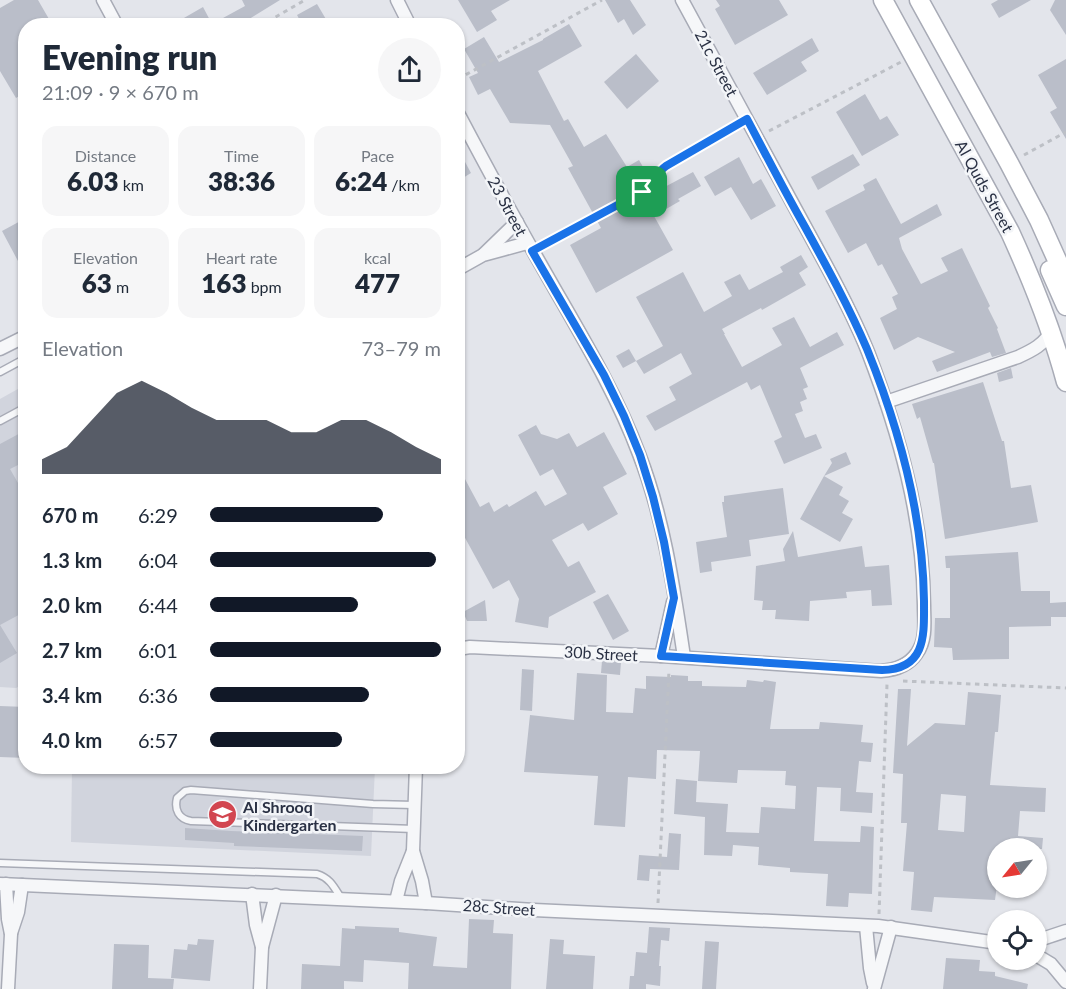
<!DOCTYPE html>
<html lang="en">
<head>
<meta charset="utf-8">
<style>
	body { margin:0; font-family:Lato,sans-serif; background:#f6f6f7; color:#1f2937; height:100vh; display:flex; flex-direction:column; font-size:22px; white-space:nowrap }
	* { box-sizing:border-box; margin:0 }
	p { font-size:20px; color:#747a83 }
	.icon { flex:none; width:33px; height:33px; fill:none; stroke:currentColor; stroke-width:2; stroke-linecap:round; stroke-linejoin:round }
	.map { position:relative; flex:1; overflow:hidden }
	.panel { position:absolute; left:18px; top:18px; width:447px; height:756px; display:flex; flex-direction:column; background:#fff; border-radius:24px; box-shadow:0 2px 4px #0004 }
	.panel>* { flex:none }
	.needle { width:39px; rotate:240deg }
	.controls { position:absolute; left:987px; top:838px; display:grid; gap:12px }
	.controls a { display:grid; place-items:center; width:60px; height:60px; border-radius:50%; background:#fff; box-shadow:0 2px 4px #0004; font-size:30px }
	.pin { position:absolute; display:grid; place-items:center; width:51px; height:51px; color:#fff; margin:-26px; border-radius:12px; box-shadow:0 3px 9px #0006 }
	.round { display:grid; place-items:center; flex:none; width:63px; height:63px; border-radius:32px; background:#f6f6f7 }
	.overview { display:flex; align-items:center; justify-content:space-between; height:102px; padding:0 24px }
	h1 { font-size:33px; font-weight:800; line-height:45px }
	.stats { display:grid; grid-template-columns:repeat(3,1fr); gap:9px; height:102px; padding:6px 24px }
	.stats div { display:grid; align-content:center; border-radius:15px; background:#f6f6f7; text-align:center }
	.stats b { font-size:26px; font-weight:800 }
	.stats small { font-size:16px; font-weight:400 }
	.stats p { font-size:16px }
	.chart { height:168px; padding:12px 24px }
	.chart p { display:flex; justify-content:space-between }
	.chart svg { width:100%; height:108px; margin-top:6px; fill:#111827; opacity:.7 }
	ul { padding:0 24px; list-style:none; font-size:20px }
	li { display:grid; grid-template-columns:96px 72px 1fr; align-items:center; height:45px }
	li i { height:15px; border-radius:8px; background:#111827 }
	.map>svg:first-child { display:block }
	.built { fill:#d1d4dd }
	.building { fill:#babec9; fill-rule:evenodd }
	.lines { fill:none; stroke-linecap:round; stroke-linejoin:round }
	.service-casing { stroke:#a8abb6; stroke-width:9 }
	.minor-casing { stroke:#a8abb6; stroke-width:15 }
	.secondary-casing { stroke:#a8abb6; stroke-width:21 }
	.path { stroke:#bdc0c6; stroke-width:3; stroke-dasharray:4.5 4.5; stroke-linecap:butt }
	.service { stroke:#f6f7f9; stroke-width:6 }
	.minor { stroke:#f6f7f9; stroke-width:12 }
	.secondary { stroke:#fff; stroke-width:18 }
	.route-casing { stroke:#fff; stroke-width:12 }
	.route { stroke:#1a73e8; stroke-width:8 }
	.labels { text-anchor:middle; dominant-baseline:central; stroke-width:5; stroke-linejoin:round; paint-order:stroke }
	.street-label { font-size:16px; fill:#2a3144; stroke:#f3f5f8 }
	.poi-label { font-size:16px; font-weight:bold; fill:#2a3144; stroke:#f3f5f8; text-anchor:start }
</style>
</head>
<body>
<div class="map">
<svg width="1066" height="989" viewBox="0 0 1066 989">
	<rect width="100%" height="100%" fill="#e3e5eb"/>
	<g class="built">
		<polygon points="25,385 26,683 16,688 0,687 0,399"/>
		<polygon points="72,767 375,767 371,856 71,842"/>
	</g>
	<g class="building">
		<polygon points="14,0 38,0 53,26 26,26 26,92 16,98 0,71 0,8"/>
		<polygon points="242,0 280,0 238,26 170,26 203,7 212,24 245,6"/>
		<polygon points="458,0 510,0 491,11 497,20 477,32"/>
		<polygon points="605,0 630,0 646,25 633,35 624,19 618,23"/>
		<polygon points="716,0 779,0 788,15 735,45 715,9 720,6"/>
		<polygon points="998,0 1031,0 999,18 991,4"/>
		<polygon points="1055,0 1066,0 1066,35 1050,10"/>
		<polygon points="317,4 330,26 303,26 297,15"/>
		<polygon points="569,24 582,46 538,71 564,121 568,119 584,147 606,134 627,167 639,160 657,191 693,172 701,186 678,199 680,201 654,216 673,250 596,293 570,245 601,228 568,168 573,166 550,125 510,123 490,89 478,95 469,77 478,73 464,49 484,37 499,62 543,40 543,39"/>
		<polygon points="812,38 819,51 801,62 807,71 767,95 753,73"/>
		<polygon points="636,54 659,81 627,109 604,82"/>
		<polygon points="1066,59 1066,139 1050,112 1057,108 1038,75"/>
		<polygon points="865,94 880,120 887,116 899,135 862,156 836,112"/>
		<polygon points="458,149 471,173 458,181"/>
		<polygon points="853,154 860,165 818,190 811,177"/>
		<polygon points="739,157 753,184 761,179 776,206 751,220 731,187 715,196 704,177"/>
		<polygon points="876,178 901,224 937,204 942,215 899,238 902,249 921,284 948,271 941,258 962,248 990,306 988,308 998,328 997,329 1006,353 992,357 990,352 937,372 932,361 955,352 918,337 894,350 880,318 897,309 892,297 898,294 882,264 878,266 866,243 848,253 825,211 865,190 863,185"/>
		<polygon points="26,218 26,276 2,231"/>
		<polygon points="801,255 808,267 799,273 806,285 762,310 761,308 722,329 725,334 724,334 742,367 782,345 772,328 794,317 810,347 837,332 844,345 800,368 808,387 803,389 807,399 800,402 803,411 795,414 805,438 816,434 822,448 784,464 774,441 782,437 760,385 751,390 747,382 655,431 646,416 676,400 669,387 692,374 681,353 644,374 636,361 663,346 636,297 683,272 704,312 732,296 724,282 740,274 749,290 783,272 780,267"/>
		<polygon points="629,349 636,361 623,368 616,356"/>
		<polygon points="1011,368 1013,378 999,382 997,373"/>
		<polygon points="983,382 1002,441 1004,441 1011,488 1031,485 1038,522 945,539 934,463 933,463 920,417 917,419 912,404"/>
		<polygon points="536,425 541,434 557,439 569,433 577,447 604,432 627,474 603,487 618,514 588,531 583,523 552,540 568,567 579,561 596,592 549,617 548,628 515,622 519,599 509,580 493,589 458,525 458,466 480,507 489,502 494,512 507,504 509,507 536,491 545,506 567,494 553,469 540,476 518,435"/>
		<polygon points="26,430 26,461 10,469 26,497 26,611 0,625 17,653 0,663 0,444"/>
		<polygon points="846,452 851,464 824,476 832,463 830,459"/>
		<polygon points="824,476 843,487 839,495 849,501 842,513 853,519 840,542 800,519"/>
		<polygon points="783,488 789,534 749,540 751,556 711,562 712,571 700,573 696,542 727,537 722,502 724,502 724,496"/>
		<polygon points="793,531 798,557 862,546 865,567 889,565 892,605 872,606 871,590 846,592 847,598 810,601 809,621 775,619 776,610 762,610 763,601 754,600 756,566 785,561 783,549"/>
		<polygon points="1018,552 1021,591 1050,591 1050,603 1066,602 1066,617 1051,617 1051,626 1009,627 1009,659 953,660 952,648 934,647 935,618 950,618 950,568 946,568 945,556"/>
		<polygon points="608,594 629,631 613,640 593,602"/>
		<polygon points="485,600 487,621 467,621 463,612"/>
		<polygon points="602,661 621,662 620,675 601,673"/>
		<polygon points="522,669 534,670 532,711 520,710"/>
		<polygon points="577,673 607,675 606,712 633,713 635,688 646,689 646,676 671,677 671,675 688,676 688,681 702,681 702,686 746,687 747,680 763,682 764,680 776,682 770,729 819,729 820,722 863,725 861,742 873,743 871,762 859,761 856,792 873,793 872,813 840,811 841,788 817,787 814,841 860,842 861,826 874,827 872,894 849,893 848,907 826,906 828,874 790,872 790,868 758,865 759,847 733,845 732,856 704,855 705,817 674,814 676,779 697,781 696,802 728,804 726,832 759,833 761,807 795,809 796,786 785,785 786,771 738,770 737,783 698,781 700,751 657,750 656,779 628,777 625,827 594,825 598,776 524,772 530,715 574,720"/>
		<path d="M898 689H911L907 746 935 723 965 725 968 692 1001 695 998 732H995L990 785 1046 788 1045 812 1020 811 1018 836 1043 838 1042 849H998V878L995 900 934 897 932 912 911 910 914 872 903 871 907 823H901L903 774 893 773ZM941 794 966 796 964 832 938 830Z"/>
		<polygon points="0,706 26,707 26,758 0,757"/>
		<polygon points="185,828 231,831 363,836 362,851 234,846 234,843 185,840"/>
		<polygon points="669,833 681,834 679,870 650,869 649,881 637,880 639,855 667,857"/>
		<polygon points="469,919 494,920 493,933 513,934 511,989 408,989 409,963 364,960 363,982 344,981 344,989 301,989 302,964 340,966 342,928 355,929 355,926 399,928 399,932 437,937 433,966 467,968"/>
		<polygon points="649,927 670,928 669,941 661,940 659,966 661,966 660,986 646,984 646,989 629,989 630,976 634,976 636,952 647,953"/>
		<polygon points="198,939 214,940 210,981 171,978 174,949 187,950 188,944 197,945"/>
		<polygon points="550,939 564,940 563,954 595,956 593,989 546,989"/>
		<polygon points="705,941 719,942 716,989 702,989"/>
		<polygon points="114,944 149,945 148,978 174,979 173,989 112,989"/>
		<polygon points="946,958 980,960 979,971 995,972 995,976 1028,984 1027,989 943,989"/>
	</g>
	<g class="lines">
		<defs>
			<g id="service">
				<polyline points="0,372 26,358"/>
				<polyline points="0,421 26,407"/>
				<path d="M414 829 191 821C179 819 174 810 177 798L185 791 191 790 373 804 414 805"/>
				<path d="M0 863 317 874C330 878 334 887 341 898"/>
			</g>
			<g id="minor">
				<polyline points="103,0 117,26"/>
				<polyline points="397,0 410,26"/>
				<path d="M458 113C486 166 515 220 545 272 579 332 615 390 639 454 664 518 674 590 684 657"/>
				<polyline points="484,254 517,222"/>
				<polyline points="458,269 483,255 527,243"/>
				<polyline points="0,349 26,336"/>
				<path d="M886 402 1018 357C1031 351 1046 344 1051 330"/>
				<path d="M458 649 470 647 661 656 881 671C895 670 909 665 917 653 927 639 924 621 924 605 923 517 899 433 868 352 856 322 841 293 826 265L682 0"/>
				<polyline points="661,656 673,602"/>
				<polyline points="416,766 413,851 422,881 426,903"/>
				<polyline points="0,884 426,903 534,910 878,926 998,943"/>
				<polyline points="6,884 8,919 11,934 8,989"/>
				<polyline points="252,894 256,925 262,947"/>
				<polyline points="396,901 401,881 413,851"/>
				<polyline points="866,926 870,968 873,983"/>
				<polyline points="11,933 18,912 22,885"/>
				<polyline points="1036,941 1066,931"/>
				<polyline points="1036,955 1051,964 1066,982"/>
				<polyline points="260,989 262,947 276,895"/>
				<polyline points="874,989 891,927"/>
			</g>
			<g id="secondary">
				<path d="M883 0 1010 232C1032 280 1052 330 1066 382"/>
				<polyline points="919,0 1009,163 1039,220 1066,280"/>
				<polyline points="1050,270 1066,306"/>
			</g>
		</defs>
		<use href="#service" class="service-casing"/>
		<use href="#minor" class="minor-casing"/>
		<use href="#secondary" class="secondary-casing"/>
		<g class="path">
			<polyline points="260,26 305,0"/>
			<polyline points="458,79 602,0"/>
			<polyline points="769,131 901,62"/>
			<polyline points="1024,155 1066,132"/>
			<polyline points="544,245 642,192 649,186 660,170 735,126"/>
			<polyline points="903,681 1066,688"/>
			<polyline points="658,903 669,670"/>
			<polyline points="879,914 887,684"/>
		</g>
		<use href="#service" class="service"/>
		<use href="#minor" class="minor"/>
		<use href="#secondary" class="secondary"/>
	</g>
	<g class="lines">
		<defs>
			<path id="route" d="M747 119C766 155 785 192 805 227 827 267 849 307 867 349 899 428 923 515 924 601 924 634 927 669 882 670L661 656 674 598 664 542 653 497 640 455 624 416 604 375 532 251 638 194C650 187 655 174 666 166Z"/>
		</defs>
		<use href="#route" class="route-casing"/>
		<use href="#route" class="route"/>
	</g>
	<defs>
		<symbol id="school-disc" viewBox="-11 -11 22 22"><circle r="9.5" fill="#d24650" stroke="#f3f5f8"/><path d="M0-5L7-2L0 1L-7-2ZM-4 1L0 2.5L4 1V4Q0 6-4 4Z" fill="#fff"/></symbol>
	</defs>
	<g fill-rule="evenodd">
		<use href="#school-disc" x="206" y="798" width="33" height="33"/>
	</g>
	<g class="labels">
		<g class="street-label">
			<text transform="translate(717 63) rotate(62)">21c Street</text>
			<text transform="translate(985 186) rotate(61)">Al Quds Street</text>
			<text transform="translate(508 206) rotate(62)">23 Street</text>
			<text transform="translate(601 653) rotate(3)">30b Street</text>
			<text transform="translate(499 907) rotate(4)">28c Street</text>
		</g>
		<g class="poi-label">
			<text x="243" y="806">Al Shrooq<tspan x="243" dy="18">Kindergarten</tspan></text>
		</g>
	</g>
</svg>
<div class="controls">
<a><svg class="needle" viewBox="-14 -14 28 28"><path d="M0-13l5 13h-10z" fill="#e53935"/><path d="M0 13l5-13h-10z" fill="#747a83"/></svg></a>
<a><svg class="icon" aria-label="locate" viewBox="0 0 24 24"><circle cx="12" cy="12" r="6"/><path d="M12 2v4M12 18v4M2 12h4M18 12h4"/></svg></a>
</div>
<div class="pin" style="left:642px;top:192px;background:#1e9e55"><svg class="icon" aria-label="arrive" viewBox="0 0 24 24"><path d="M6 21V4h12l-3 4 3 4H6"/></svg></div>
<section class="panel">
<div class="overview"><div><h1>Evening run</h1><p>21:09 · 9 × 670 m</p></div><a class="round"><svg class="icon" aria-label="share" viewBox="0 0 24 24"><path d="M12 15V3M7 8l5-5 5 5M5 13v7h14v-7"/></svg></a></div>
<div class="stats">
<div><p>Distance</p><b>6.03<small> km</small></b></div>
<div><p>Time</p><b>38:36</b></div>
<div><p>Pace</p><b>6:24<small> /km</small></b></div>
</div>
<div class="stats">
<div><p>Elevation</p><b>63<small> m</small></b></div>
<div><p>Heart rate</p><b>163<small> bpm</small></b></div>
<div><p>kcal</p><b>477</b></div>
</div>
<div class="chart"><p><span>Elevation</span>73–79 m</p>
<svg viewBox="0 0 160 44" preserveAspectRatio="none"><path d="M0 44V38L10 33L20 22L30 11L40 6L50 11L60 17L70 22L80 22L90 22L100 27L110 27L120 22L130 22L140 27L150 33L160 38V44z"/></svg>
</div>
<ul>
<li><b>670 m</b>6:29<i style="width:75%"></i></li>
<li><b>1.3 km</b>6:04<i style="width:98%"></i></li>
<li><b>2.0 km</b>6:44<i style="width:64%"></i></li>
<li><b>2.7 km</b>6:01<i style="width:100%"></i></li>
<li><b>3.4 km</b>6:36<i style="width:69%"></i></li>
<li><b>4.0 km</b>6:57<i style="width:57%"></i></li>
</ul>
</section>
</div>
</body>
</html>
